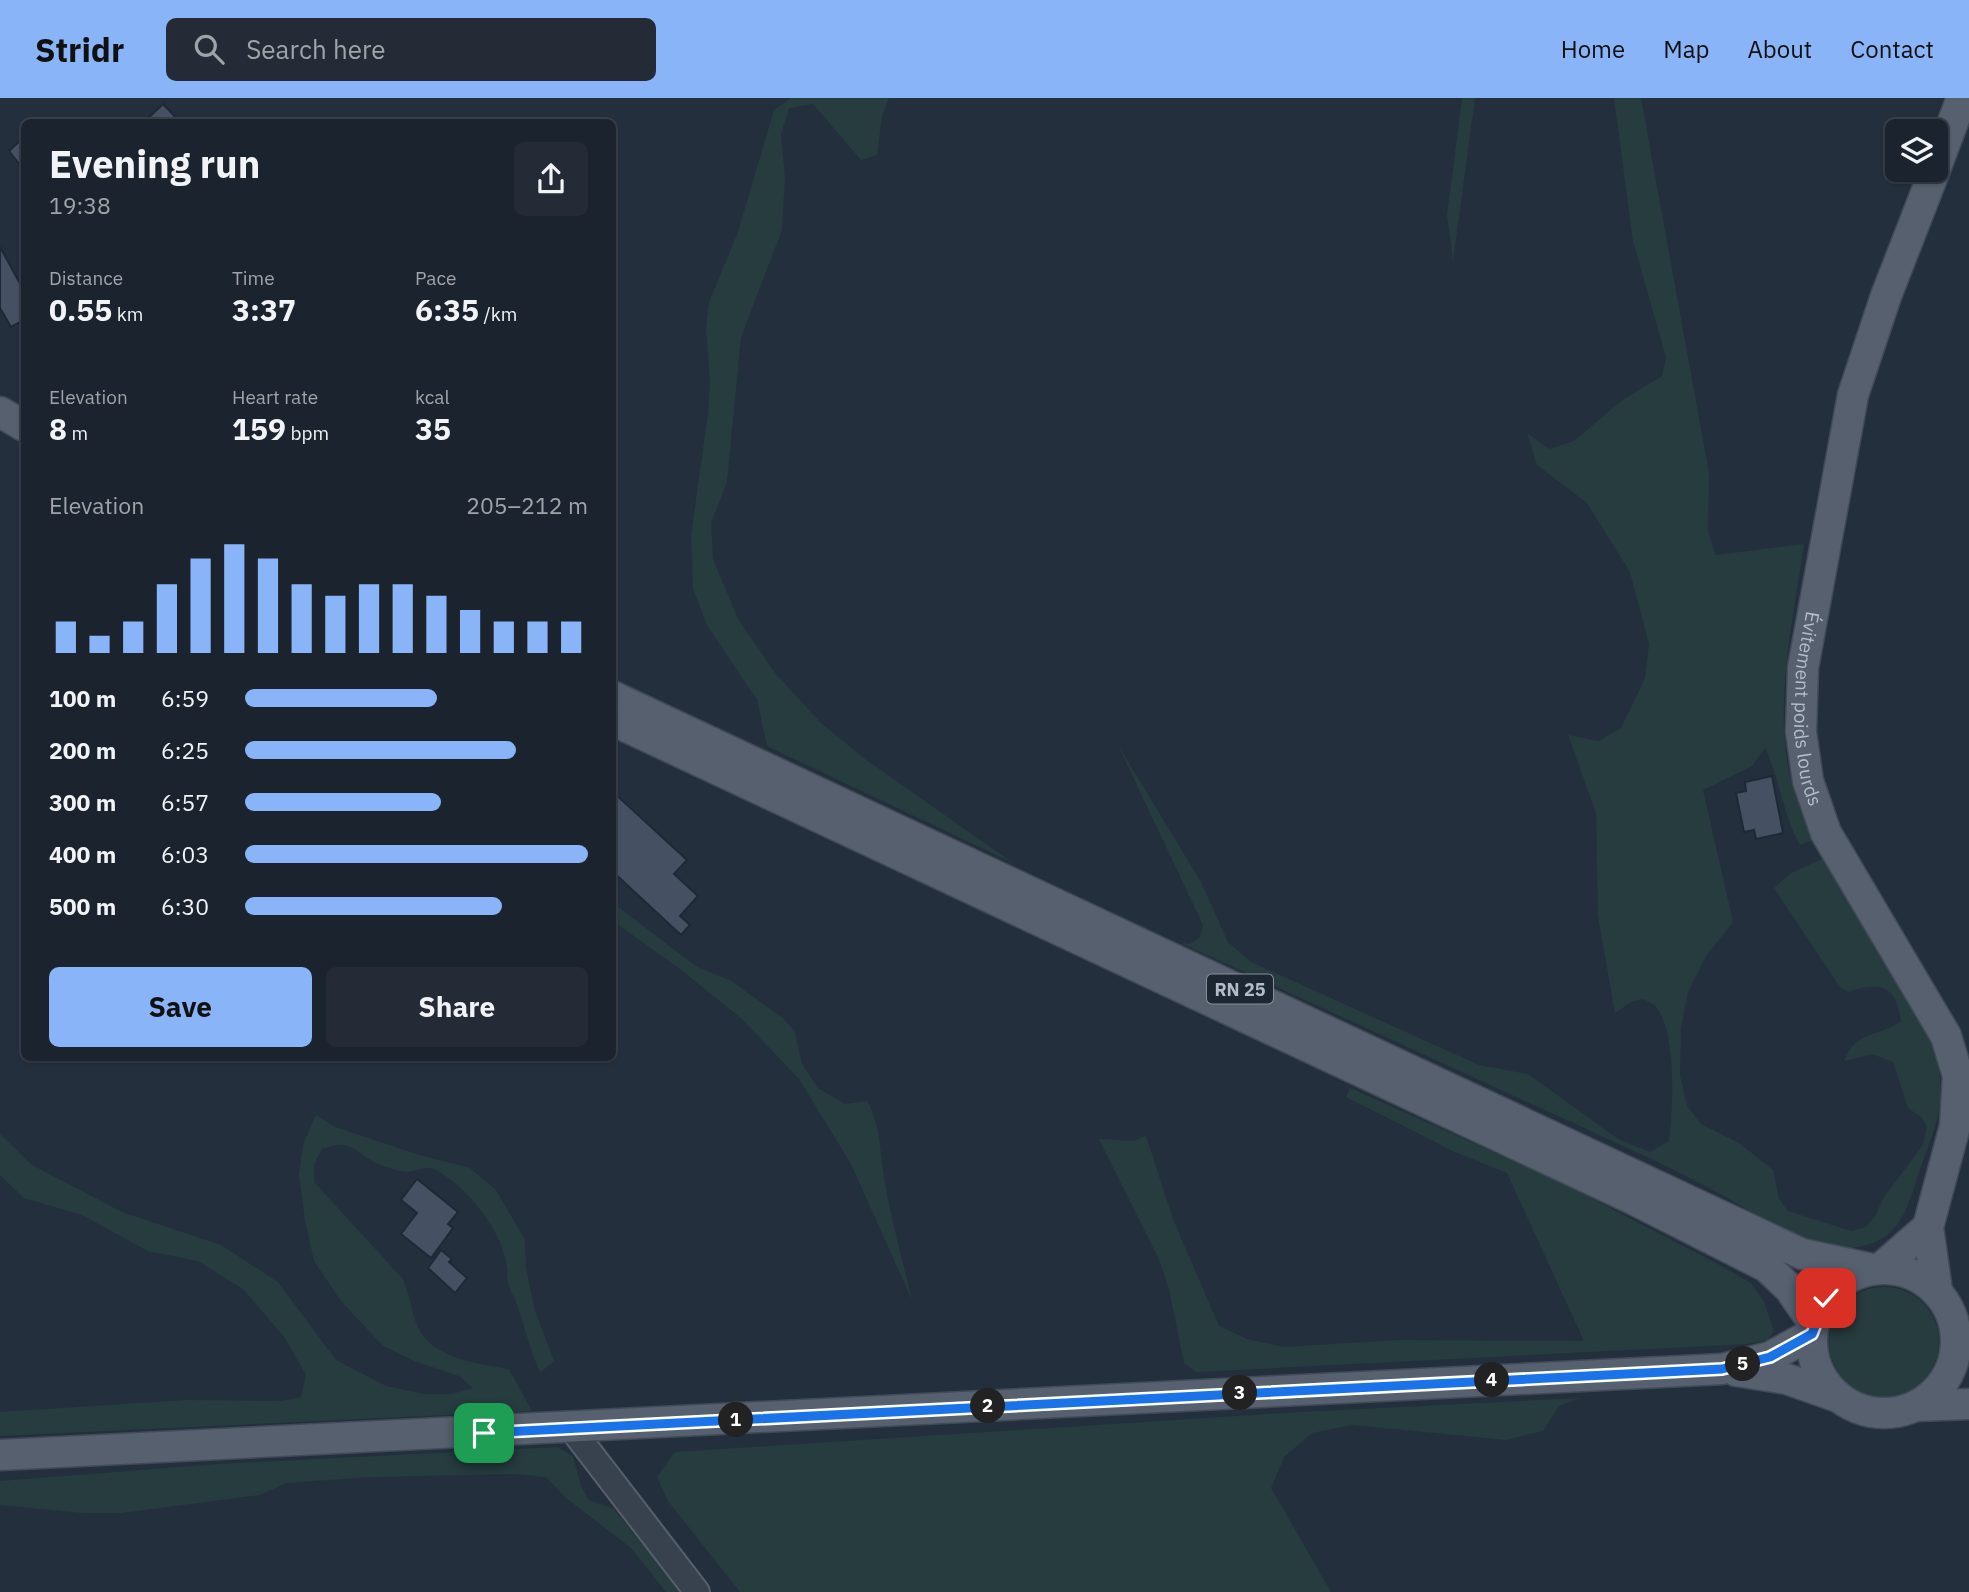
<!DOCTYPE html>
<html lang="en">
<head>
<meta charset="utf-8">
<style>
	body { margin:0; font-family:"IBM Plex Sans",sans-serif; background:#242b36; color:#f1f3f6; height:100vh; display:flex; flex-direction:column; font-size:26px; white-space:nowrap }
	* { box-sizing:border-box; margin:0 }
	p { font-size:23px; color:#a0a4aa }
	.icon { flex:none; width:38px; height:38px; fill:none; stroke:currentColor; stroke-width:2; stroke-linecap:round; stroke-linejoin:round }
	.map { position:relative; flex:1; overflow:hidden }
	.panel { position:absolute; left:21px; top:21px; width:595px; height:942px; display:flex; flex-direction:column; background:#1b232e; border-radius:10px; box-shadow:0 2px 5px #0004,0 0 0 2px #39404a }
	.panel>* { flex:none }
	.controls { position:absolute; left:1885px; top:21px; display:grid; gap:14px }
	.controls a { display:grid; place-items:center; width:63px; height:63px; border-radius:10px; background:#1b232e; box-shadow:0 2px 5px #0004,0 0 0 2px #39404a; font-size:35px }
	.pin { position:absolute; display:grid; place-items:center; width:60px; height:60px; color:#fff; margin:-30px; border-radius:14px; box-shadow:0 4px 10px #0006 }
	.km { position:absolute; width:35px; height:35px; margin:-18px; border-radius:50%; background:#222; color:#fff; font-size:19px; line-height:35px; text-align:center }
	.round { display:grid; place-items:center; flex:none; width:74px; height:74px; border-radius:10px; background:#242b36 }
	.headline { display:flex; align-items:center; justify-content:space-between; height:119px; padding:0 28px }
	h1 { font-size:38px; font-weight:700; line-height:52px }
	.metrics { display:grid; grid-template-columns:repeat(3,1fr); gap:10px; height:119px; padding:7px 28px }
	.metrics div { display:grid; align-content:center }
	.metrics b { font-size:30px; font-weight:700 }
	.metrics small { font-size:19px; font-weight:400 }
	.metrics p { font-size:19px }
	.chart { height:196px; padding:14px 28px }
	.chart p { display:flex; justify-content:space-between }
	.chart svg { width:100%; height:126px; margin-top:7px; stroke:#8ab4f8; stroke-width:6 }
	.action { display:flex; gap:14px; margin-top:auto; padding:14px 28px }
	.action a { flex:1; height:80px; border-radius:10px; background:#8ab4f8; color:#111; font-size:28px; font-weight:700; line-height:80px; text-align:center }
	.action a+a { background:#242b36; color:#f1f3f6 }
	ul { padding:0 28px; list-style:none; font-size:23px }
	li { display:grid; grid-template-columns:112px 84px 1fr; align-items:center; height:52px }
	li i { height:18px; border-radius:9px; background:#8ab4f8 }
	header { display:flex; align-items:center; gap:42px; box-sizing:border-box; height:98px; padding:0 35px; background:#8ab4f8; color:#111 }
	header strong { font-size:33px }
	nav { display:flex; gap:38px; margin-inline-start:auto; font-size:24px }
	.search { width:490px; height:63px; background:#242b36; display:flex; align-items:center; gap:18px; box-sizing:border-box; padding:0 24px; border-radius:10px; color:#a0a4aa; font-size:26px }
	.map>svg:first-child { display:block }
	.green { fill:#263c3f }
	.building { fill:#455162; stroke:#1f2835; stroke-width:2 }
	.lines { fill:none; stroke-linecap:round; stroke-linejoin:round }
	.minor-casing { stroke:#565f6c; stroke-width:28 }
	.major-casing { stroke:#414a57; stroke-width:33 }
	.minor { stroke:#38414e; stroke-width:24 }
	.major { stroke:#56606e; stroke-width:30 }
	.route-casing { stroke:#fff; stroke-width:14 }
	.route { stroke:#1a73e8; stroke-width:9 }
	.labels { text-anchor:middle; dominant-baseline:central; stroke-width:5; stroke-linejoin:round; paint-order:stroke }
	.shield { fill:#1d2633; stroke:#878f9c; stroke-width:2 }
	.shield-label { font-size:18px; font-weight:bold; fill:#b4bcc9 }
	.street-label { font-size:19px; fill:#b4bcc9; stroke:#1d2633 }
</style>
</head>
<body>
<header>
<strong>Stridr</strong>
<div class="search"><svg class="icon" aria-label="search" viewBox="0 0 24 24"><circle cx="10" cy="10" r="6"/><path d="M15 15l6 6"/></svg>Search here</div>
<nav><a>Home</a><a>Map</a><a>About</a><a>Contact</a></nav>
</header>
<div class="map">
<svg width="1969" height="1494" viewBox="0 0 1969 1494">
	<rect width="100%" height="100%" fill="#242f3e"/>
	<g class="green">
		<polygon points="791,0 889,0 882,18 877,57 861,62 813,6 789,10 781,36 785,79 782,132 741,239 727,384 711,425 713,461 738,521 775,575 821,625 865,661 1013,765 767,648 757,602 707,527 693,490 691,437 708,316 710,282 706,230 709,204 738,134 774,12"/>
		<polygon points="1462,0 1475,0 1453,163 1447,117"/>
		<path d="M1614 0H1641L1709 375 1708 434 1716 457 1804 446C1793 525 1772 608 1792 686 1797 705 1806 724 1813 742L1800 747C1783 717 1780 682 1765 650L1752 668 1703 692 1733 824 1706 858 1688 894 1681 930 1680 977 1687 1008 1701 1026 1739 1045 1773 1072 1779 1101 1788 1113 1851 1133 1866 1129 1875 1118 1884 1099 1923 1047 1927 1028 1921 1019 1908 1010 1893 964 1872 956 1844 963C1858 930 1877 941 1901 923 1896 887 1880 883 1848 894L1840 889 1774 790 1791 775 1824 760 1929 938C1950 997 1941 1014 1920 1071 1913 1092 1906 1123 1887 1137 1864 1155 1821 1153 1795 1142 1772 1132 1753 1114 1731 1102 1708 1089 1684 1077 1660 1065L1181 845 1190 846 1200 839 1203 827 1118 647 1201 784 1228 844 1251 864 1479 967 1528 976 1618 1041 1650 1054 1669 1043C1673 1011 1677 937 1657 910 1655 906 1647 903 1643 901L1631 904 1615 915 1598 818 1596 715 1568 637 1599 643 1621 630 1645 580 1649 546 1630 474 1587 405 1537 367 1527 335 1549 351 1574 343 1621 303 1662 278 1666 259 1633 143Z"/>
		<path d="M613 805 697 869 730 882 784 921 795 934 802 966 818 990 845 1006 867 1003C881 1027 880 1058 885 1086 892 1125 903 1164 912 1202L851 1066 799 981 742 921 680 871 613 823Z"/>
		<polygon points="1350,990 1554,1081 1718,1166 1751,1185 1764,1204 1774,1233 1767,1242 1748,1246 1196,1274 1184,1265 1169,1191 1158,1159 1099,1041 1133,1043 1146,1038 1173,1121 1219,1228 1247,1241 1284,1249 1399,1242 1584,1243 1507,1075 1455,1054 1346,999"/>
		<path d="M316 1017 335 1029 419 1057 470 1070 496 1092 525 1142 526 1170 535 1213 554 1263 540 1275C531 1253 525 1232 518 1209 516 1201 510 1193 508 1185 506 1179 508 1174 507 1169 502 1132 468 1090 436 1072 425 1066 415 1075 405 1074 398 1073 391 1070 384 1068 357 1060 356 1038 322 1051L314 1066V1084L402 1180C410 1195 410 1207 415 1222 427 1261 476 1265 509 1271L532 1313 0 1338V1314L187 1302 282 1303 301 1299 306 1277 285 1240 243 1191 198 1163 148 1153 82 1117 24 1100 0 1077V1036L32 1067 122 1114 221 1147 278 1184 336 1262 386 1288 424 1296H452L473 1290 459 1278 417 1264 383 1248 341 1203 314 1163 305 1122 299 1077 303 1046Z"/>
		<circle cx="1884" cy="1244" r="55"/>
		<polygon points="1580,1300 1559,1308 1543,1333 1506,1342 1353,1327 1312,1335 1285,1358 1271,1390 1331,1494 740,1494 668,1403 657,1379 675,1354 1301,1314"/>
		<polygon points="557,1349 573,1358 581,1388 589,1402 614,1411 681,1494 666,1494 631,1450 566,1400 546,1379 516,1376 371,1379 286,1385 260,1397 121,1415 83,1415 0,1407 0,1383 218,1366"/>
	</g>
	<g class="building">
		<polygon points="163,6 180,24 144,24"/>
		<polygon points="24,39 24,72 9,53"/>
		<polygon points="0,149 24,193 24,222 11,229 0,210"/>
		<polygon points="1772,678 1783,735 1756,741 1754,732 1744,734 1736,695 1746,693 1745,684"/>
		<polygon points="612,693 687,762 674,776 698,798 680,818 690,827 681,837 612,773"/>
		<polygon points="417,1081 458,1114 448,1126 453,1130 431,1160 401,1136 417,1115 401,1102"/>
		<polygon points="441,1152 452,1161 449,1164 467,1180 455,1195 428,1170"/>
	</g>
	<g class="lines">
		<defs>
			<polyline id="minor" points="571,1330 697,1494"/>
			<g id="major">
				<polyline points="1936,69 1962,0"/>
				<path id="s1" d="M1935 72 1886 198 1853 297 1803 570 1801 634 1808 683 1826 735 1946 938 1958 978 1955 1028 1928 1129 1937 1193"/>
				<polyline points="0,314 24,328"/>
				<polyline points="612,598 1802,1156 1872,1171"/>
				<polyline points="612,622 1635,1102 1767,1169 1790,1191 1814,1226"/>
				<polyline points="1881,1170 1928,1129"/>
				<circle cx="1884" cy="1243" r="72"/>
				<polyline points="1736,1273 1787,1281 1838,1299"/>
				<polyline points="1916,1308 1969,1306"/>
				<polyline points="0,1357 1722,1271 1770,1259 1812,1236"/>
			</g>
		</defs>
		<use href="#minor" class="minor-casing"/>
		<use href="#major" class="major-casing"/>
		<use href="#minor" class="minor"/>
		<use href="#major" class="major"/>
	</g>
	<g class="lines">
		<defs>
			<polyline id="route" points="484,1335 1722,1271 1770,1259 1812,1236 1826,1200"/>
		</defs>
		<use href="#route" class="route-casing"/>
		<use href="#route" class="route"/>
	</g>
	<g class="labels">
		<rect class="shield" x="1207" y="876.5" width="66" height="29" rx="5"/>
		<g class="shield-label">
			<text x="1240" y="891">RN 25</text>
		</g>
		<g class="street-label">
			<text stroke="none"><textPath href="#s1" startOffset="558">Évitement poids lourds</textPath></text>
		</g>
	</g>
</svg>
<div class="controls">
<a><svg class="icon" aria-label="layers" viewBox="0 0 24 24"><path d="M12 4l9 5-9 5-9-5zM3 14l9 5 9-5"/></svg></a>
</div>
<div class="pin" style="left:484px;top:1335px;background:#1e9e55"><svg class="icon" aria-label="arrive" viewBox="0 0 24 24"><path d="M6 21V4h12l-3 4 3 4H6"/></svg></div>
<div class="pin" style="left:1826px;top:1200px;background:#d93025"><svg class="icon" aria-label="check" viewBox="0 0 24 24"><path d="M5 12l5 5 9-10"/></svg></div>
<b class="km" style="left:736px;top:1322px">1</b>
<b class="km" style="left:988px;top:1308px">2</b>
<b class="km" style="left:1240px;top:1295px">3</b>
<b class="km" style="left:1492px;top:1282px">4</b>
<b class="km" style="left:1743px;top:1266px">5</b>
<section class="panel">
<div class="headline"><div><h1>Evening run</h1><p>19:38</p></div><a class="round"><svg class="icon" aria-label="share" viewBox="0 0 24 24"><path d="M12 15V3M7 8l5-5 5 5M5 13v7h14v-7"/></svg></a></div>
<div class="metrics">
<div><p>Distance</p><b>0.55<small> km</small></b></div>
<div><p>Time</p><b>3:37</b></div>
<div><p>Pace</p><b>6:35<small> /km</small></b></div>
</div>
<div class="metrics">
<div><p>Elevation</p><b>8<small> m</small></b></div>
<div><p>Heart rate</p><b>159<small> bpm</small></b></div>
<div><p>kcal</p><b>35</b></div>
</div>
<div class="chart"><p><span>Elevation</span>205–212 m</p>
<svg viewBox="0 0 160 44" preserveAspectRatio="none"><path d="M5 44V33M15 44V38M25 44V33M35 44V20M45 44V11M55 44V6M65 44V11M75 44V20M85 44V24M95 44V20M105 44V20M115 44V24M125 44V29M135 44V33M145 44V33M155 44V33"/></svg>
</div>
<ul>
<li><b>100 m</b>6:59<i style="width:56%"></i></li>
<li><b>200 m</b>6:25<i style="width:79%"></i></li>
<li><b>300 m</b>6:57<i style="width:57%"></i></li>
<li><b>400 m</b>6:03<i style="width:100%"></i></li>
<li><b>500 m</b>6:30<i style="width:75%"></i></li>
</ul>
<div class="action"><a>Save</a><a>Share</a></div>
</section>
</div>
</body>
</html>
